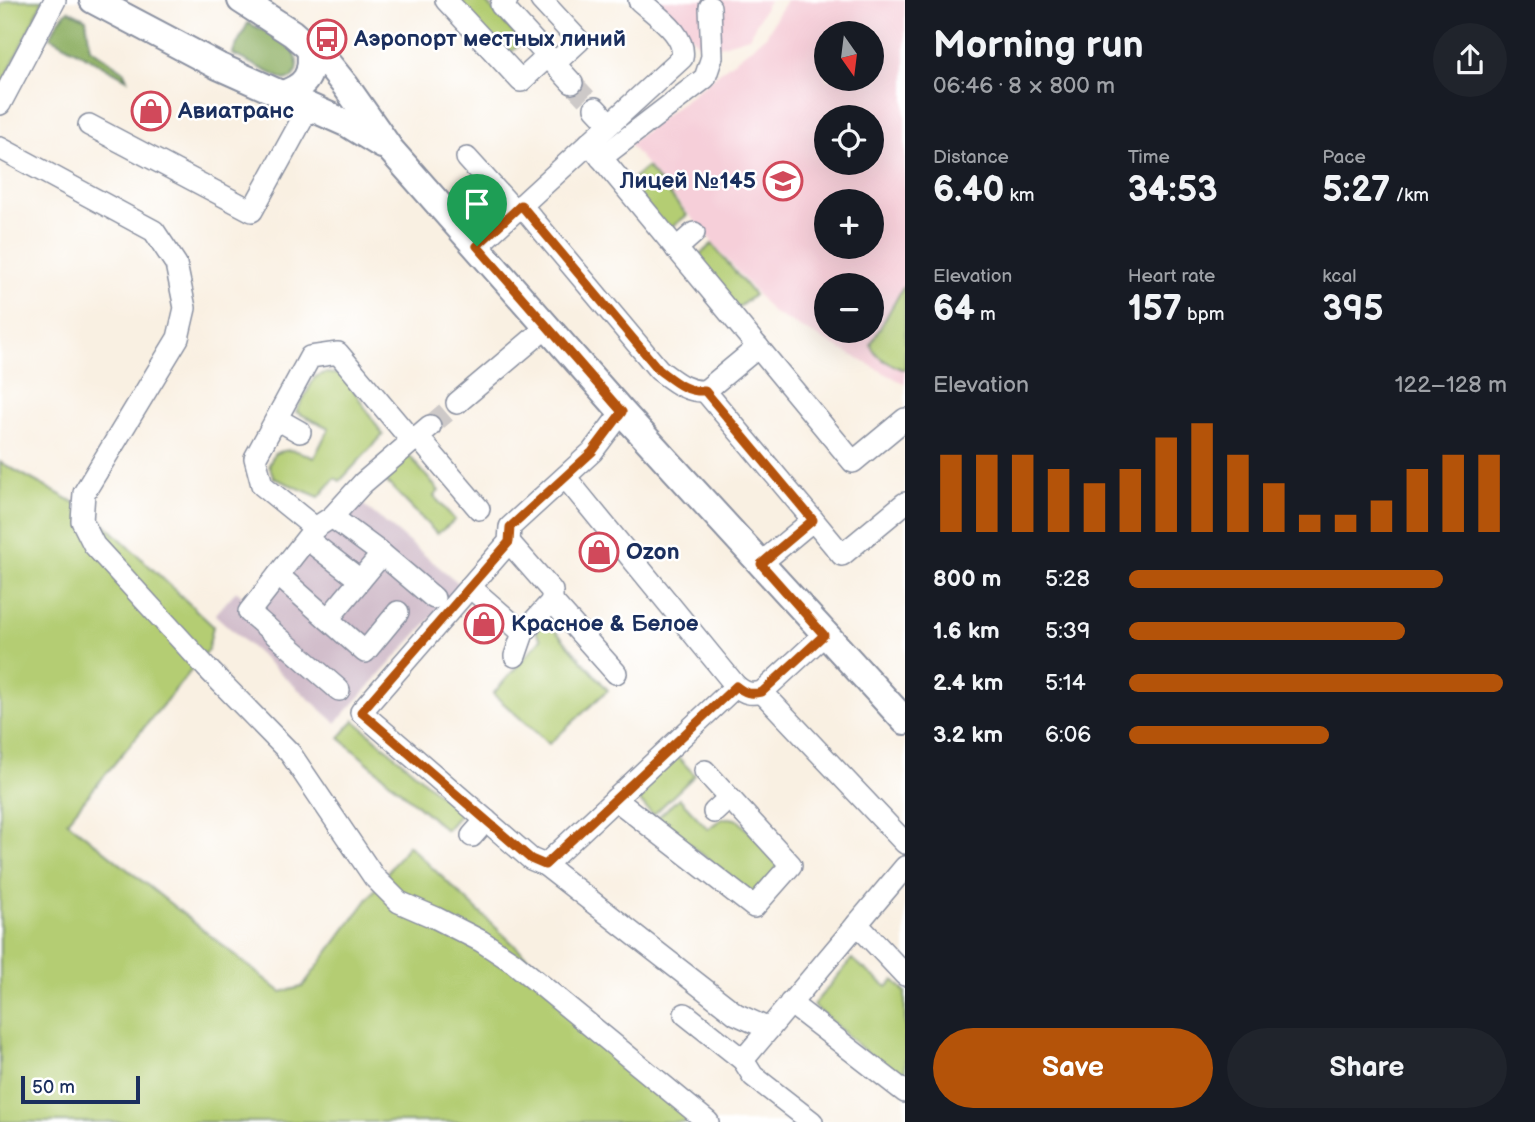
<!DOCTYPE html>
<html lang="en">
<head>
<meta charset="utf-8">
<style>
	body { margin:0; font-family:"Balsamiq Sans",sans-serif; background:#20242c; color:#f1f3f6; height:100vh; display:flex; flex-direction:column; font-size:26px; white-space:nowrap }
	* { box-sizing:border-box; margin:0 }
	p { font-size:23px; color:#9ea1a6 }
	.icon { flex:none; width:38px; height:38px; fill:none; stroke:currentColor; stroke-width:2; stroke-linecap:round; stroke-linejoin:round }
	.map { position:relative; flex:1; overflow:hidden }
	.panel { display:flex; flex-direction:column; background:#171b24; width:630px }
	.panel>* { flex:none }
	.needle { width:46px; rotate:166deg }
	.fabs { position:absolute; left:814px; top:21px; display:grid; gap:14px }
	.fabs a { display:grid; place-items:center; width:70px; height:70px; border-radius:50%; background:#171b24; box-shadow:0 7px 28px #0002; font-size:35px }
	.scale { position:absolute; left:21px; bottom:18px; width:119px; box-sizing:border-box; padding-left:7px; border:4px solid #1b2f5e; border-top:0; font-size:19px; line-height:24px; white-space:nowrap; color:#1b2f5e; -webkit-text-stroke:5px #fff; paint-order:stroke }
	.pin { position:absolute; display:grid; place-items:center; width:60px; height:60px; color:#fff; margin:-72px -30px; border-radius:50% 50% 50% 0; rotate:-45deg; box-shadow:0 0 7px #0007 }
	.pin .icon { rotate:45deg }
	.round { display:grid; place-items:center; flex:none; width:74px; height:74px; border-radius:37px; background:#20242c }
	.summary { display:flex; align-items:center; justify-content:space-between; height:119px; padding:0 28px }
	h1 { font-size:38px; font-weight:800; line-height:52px }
	.metrics { display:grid; grid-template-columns:repeat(3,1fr); gap:10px; height:119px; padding:7px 28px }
	.metrics div { display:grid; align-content:center }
	.metrics b { font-size:35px; font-weight:800 }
	.metrics small { font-size:19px; font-weight:400 }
	.metrics p { font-size:19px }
	.chart { height:196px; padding:14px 28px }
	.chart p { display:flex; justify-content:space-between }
	.chart svg { width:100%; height:126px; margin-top:7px; stroke:#b45309; stroke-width:6 }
	.primary-button { display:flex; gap:14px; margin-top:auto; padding:14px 28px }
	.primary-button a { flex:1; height:80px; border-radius:42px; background:#b45309; color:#fff; font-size:28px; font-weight:800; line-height:80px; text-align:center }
	.primary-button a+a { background:#20242c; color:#f1f3f6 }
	ul { padding:0 28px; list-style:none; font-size:23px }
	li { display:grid; grid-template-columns:112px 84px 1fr; align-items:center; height:52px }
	li i { height:18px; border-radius:9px; background:#b45309 }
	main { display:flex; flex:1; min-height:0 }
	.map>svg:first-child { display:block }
	.built { fill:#f6cfd9; fill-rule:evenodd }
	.industrial { fill:#d1bdcb }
	.green { fill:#b4cd73; stroke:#687e68; stroke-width:2 }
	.forest { fill:#8fb065; stroke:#557062; stroke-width:2 }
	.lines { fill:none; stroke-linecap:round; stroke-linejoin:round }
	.minor-tunnel { stroke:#cdc9c8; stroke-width:21; stroke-dasharray:21 10; stroke-linecap:butt }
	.minor-casing { stroke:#8a90a0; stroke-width:24 }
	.major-casing { stroke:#8a90a0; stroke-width:30 }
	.minor { stroke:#fff; stroke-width:21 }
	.major { stroke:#fff; stroke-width:26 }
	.route-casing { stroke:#fff; stroke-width:14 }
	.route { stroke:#b45309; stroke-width:9 }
	.labels { text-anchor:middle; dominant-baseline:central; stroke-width:5; stroke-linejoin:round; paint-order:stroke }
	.poi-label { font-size:23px; font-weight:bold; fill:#1b2f5e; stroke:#fff; text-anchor:start }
</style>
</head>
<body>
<main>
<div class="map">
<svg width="905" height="1122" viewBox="0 0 905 1122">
	<rect width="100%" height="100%" fill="#fff"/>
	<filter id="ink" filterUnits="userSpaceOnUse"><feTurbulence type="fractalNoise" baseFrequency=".0143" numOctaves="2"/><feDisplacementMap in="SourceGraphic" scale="14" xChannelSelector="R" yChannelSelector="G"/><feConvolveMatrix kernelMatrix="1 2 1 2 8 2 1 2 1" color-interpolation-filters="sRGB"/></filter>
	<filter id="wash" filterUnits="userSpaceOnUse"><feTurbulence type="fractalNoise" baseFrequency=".00686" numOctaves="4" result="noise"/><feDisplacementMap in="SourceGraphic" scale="28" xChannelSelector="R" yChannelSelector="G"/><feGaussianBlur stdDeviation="1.57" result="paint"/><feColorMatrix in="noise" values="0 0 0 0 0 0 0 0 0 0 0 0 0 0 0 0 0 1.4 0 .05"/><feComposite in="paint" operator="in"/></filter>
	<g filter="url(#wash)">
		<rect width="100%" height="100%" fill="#f9f0e2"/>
		<g class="built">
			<polygon points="650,0 769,0 749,37 706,50"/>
			<path d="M786 0H905V384L772 312 629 144 766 36ZM826 33H872V79H826ZM826 117H872V163H826ZM826 201H872V247H826ZM826 285H872V331H826Z"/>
		</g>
		<polygon class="industrial" points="355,498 461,585 336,723 215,615 236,591 259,611 329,524"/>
		<g class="green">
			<polygon points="8,0 43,0 0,89 0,5"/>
			<polygon points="453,0 484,0 522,42 506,57"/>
			<polygon points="647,167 687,215 667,231 628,183"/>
			<polygon points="712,244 754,295 734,311 692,261"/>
			<path d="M905 284V369H902C890 364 873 357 871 344Z"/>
			<path d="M325 373 337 374 345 377 383 435 340 481 335 478 319 497 274 478 269 465 274 454C291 447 298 451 314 458L329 428 296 412 315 377Z"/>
			<polygon points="407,453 439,491 434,496 455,520 437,534 380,475"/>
			<polygon points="0,462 92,512 213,626 208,650 67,821 281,992 302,987 408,845 703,1122 0,1122"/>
			<polygon points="546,620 608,690 549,744 493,694 541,639 536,632"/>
			<polygon points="354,720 461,813 446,830 339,738"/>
			<polygon points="675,754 695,775 653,815 633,794"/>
			<path d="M679 798 708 829C719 820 724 815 738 820L777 859 778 870 752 893 656 819Z"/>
			<polygon points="852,959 887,987 894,980 905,992 905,1087 813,1005"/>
		</g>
		<g class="forest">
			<polygon points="68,10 86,19 90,48 123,70 127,79 50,37 58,22"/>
			<path d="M248 23C271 35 310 47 293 78L284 80 232 54Z"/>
		</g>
	</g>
	<g filter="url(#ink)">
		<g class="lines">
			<g class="minor-tunnel">
				<polyline points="572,83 595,108"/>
				<polyline points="430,426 457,403"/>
			</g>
			<defs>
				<g id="minor">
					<polyline points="446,0 521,81 548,56"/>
					<polyline points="507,0 501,5 572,83"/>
					<polyline points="541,0 579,41 555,63"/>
					<polyline points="0,104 55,0"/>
					<polyline points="595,108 610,124"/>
					<polyline points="89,125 252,211 309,107"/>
					<polyline points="589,143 853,462 905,419"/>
					<polyline points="0,148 154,231 176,264 185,308 178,338 84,493 82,521 94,545 206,667 290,753 374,877 399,902 436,918 481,941 513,962 708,1122"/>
					<polyline points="467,158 515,211"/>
					<polyline points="601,158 705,78 712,57 710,7"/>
					<path d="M521 205 659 370C674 381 686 392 705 391"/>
					<path d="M477 246 682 58C687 34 655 15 639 0"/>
					<polyline points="676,249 694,233"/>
					<polyline points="758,347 705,391 813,520"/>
					<polyline points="457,403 547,327"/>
					<polyline points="622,412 592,452 510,527 509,542 361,712 531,859 545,865 736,1014 769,1029"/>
					<polyline points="277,419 300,432"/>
					<polyline points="417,436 479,509"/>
					<path d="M566 478 736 686C745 693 750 695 762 692L824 635"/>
					<polyline points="332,517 382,554 434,598"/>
					<polyline points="315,528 262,485 255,458 310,357 338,353 412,441"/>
					<polyline points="307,539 360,580"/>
					<polyline points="509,542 552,591 552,601 616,673"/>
					<polyline points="760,564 813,520 842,555 905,503"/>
					<polyline points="278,575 365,652 398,612"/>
					<polyline points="470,587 523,633"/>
					<polyline points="328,619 382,554"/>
					<polyline points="515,656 523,633 552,601"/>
					<polyline points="339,690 249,612 315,528 332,517 363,483 430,426"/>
					<polyline points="762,692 905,843"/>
					<polyline points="615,799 754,907 791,865 705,771"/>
					<polyline points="714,812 729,798"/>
					<polyline points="472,836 486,820"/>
					<polyline points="545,865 736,686"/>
					<polyline points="857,924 905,975"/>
					<polyline points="790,1003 905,1092"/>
					<polyline points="685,1014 743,1060 753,1076 812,1122"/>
					<polyline points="743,1060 905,867"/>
				</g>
				<g id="major">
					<polyline points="93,0 218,66 348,124 382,145"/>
					<polyline points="241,0 292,33 328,64 345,85 390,149 622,412 905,721"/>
					<path d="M280 95C306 87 314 75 310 47"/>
				</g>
			</defs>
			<use href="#minor" class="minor-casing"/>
			<use href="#major" class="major-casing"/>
			<use href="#minor" class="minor"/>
			<use href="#major" class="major"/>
		</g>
	</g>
	<g class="lines" filter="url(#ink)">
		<defs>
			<path id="route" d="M521 205 659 370C674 381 685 392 705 391L813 520 761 564 824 635 762 692C750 695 745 693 736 686L545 865 531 859 361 712 509 542 510 527 592 452 622 412 477 246Z"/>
		</defs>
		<use href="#route" class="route-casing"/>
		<use href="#route" class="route"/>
	</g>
	<defs>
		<symbol id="bus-ring" viewBox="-11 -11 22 22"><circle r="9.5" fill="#fff" stroke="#d1495b" stroke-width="1.5"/><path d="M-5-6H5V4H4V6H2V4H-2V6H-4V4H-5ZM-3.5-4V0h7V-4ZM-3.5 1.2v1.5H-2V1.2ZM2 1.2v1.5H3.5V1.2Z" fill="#d1495b"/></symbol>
		<symbol id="shop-ring" viewBox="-11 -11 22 22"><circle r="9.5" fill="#fff" stroke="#d1495b" stroke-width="1.5"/><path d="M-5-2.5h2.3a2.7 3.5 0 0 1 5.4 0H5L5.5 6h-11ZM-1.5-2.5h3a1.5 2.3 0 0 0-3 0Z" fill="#d1495b"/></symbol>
		<symbol id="school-ring" viewBox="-11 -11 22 22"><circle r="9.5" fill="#fff" stroke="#d1495b" stroke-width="1.5"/><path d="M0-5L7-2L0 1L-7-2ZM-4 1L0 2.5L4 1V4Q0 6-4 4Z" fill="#d1495b"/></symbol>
	</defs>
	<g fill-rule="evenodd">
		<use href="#bus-ring" x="305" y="17" width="44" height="44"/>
		<use href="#shop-ring" x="129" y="89" width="44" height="44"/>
		<use href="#school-ring" x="761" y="159" width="44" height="44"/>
		<use href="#shop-ring" x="577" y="530" width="44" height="44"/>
		<use href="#shop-ring" x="462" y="602" width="44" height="44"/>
	</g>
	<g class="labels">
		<g class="poi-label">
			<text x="354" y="39">Аэропорт местных линий</text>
			<text x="178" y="111">Авиатранс</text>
			<text x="756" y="181" text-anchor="end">Лицей №145</text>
			<text x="626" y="552">Ozon</text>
			<text x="511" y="624">Красное &amp; Белое</text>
		</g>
	</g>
</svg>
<div class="fabs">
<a><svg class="needle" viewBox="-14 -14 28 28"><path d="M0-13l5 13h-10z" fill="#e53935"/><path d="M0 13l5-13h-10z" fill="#9ea1a6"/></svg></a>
<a><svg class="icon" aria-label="locate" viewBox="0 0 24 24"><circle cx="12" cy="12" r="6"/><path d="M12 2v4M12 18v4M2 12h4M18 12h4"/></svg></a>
<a>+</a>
<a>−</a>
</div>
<div class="scale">50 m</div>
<div class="pin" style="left:477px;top:246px;background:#1e9e55"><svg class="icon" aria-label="arrive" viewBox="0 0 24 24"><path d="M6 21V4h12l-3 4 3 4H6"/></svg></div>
</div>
<section class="panel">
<div class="summary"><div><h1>Morning run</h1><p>06:46 · 8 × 800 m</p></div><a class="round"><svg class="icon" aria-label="share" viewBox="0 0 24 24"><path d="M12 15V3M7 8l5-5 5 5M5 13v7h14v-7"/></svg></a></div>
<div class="metrics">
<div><p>Distance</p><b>6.40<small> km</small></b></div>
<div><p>Time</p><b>34:53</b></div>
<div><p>Pace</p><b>5:27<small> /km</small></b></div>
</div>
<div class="metrics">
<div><p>Elevation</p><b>64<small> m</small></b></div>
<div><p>Heart rate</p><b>157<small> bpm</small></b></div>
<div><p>kcal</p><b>395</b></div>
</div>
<div class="chart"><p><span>Elevation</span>122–128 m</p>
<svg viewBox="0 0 160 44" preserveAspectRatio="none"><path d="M5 44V17M15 44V17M25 44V17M35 44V22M45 44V27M55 44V22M65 44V11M75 44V6M85 44V17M95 44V27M105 44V38M115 44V38M125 44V33M135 44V22M145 44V17M155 44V17"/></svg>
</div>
<ul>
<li><b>800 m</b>5:28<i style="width:83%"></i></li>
<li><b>1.6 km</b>5:39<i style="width:73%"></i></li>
<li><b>2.4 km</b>5:14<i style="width:99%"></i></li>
<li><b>3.2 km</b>6:06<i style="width:53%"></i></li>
</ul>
<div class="primary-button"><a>Save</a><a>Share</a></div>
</section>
</main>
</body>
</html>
